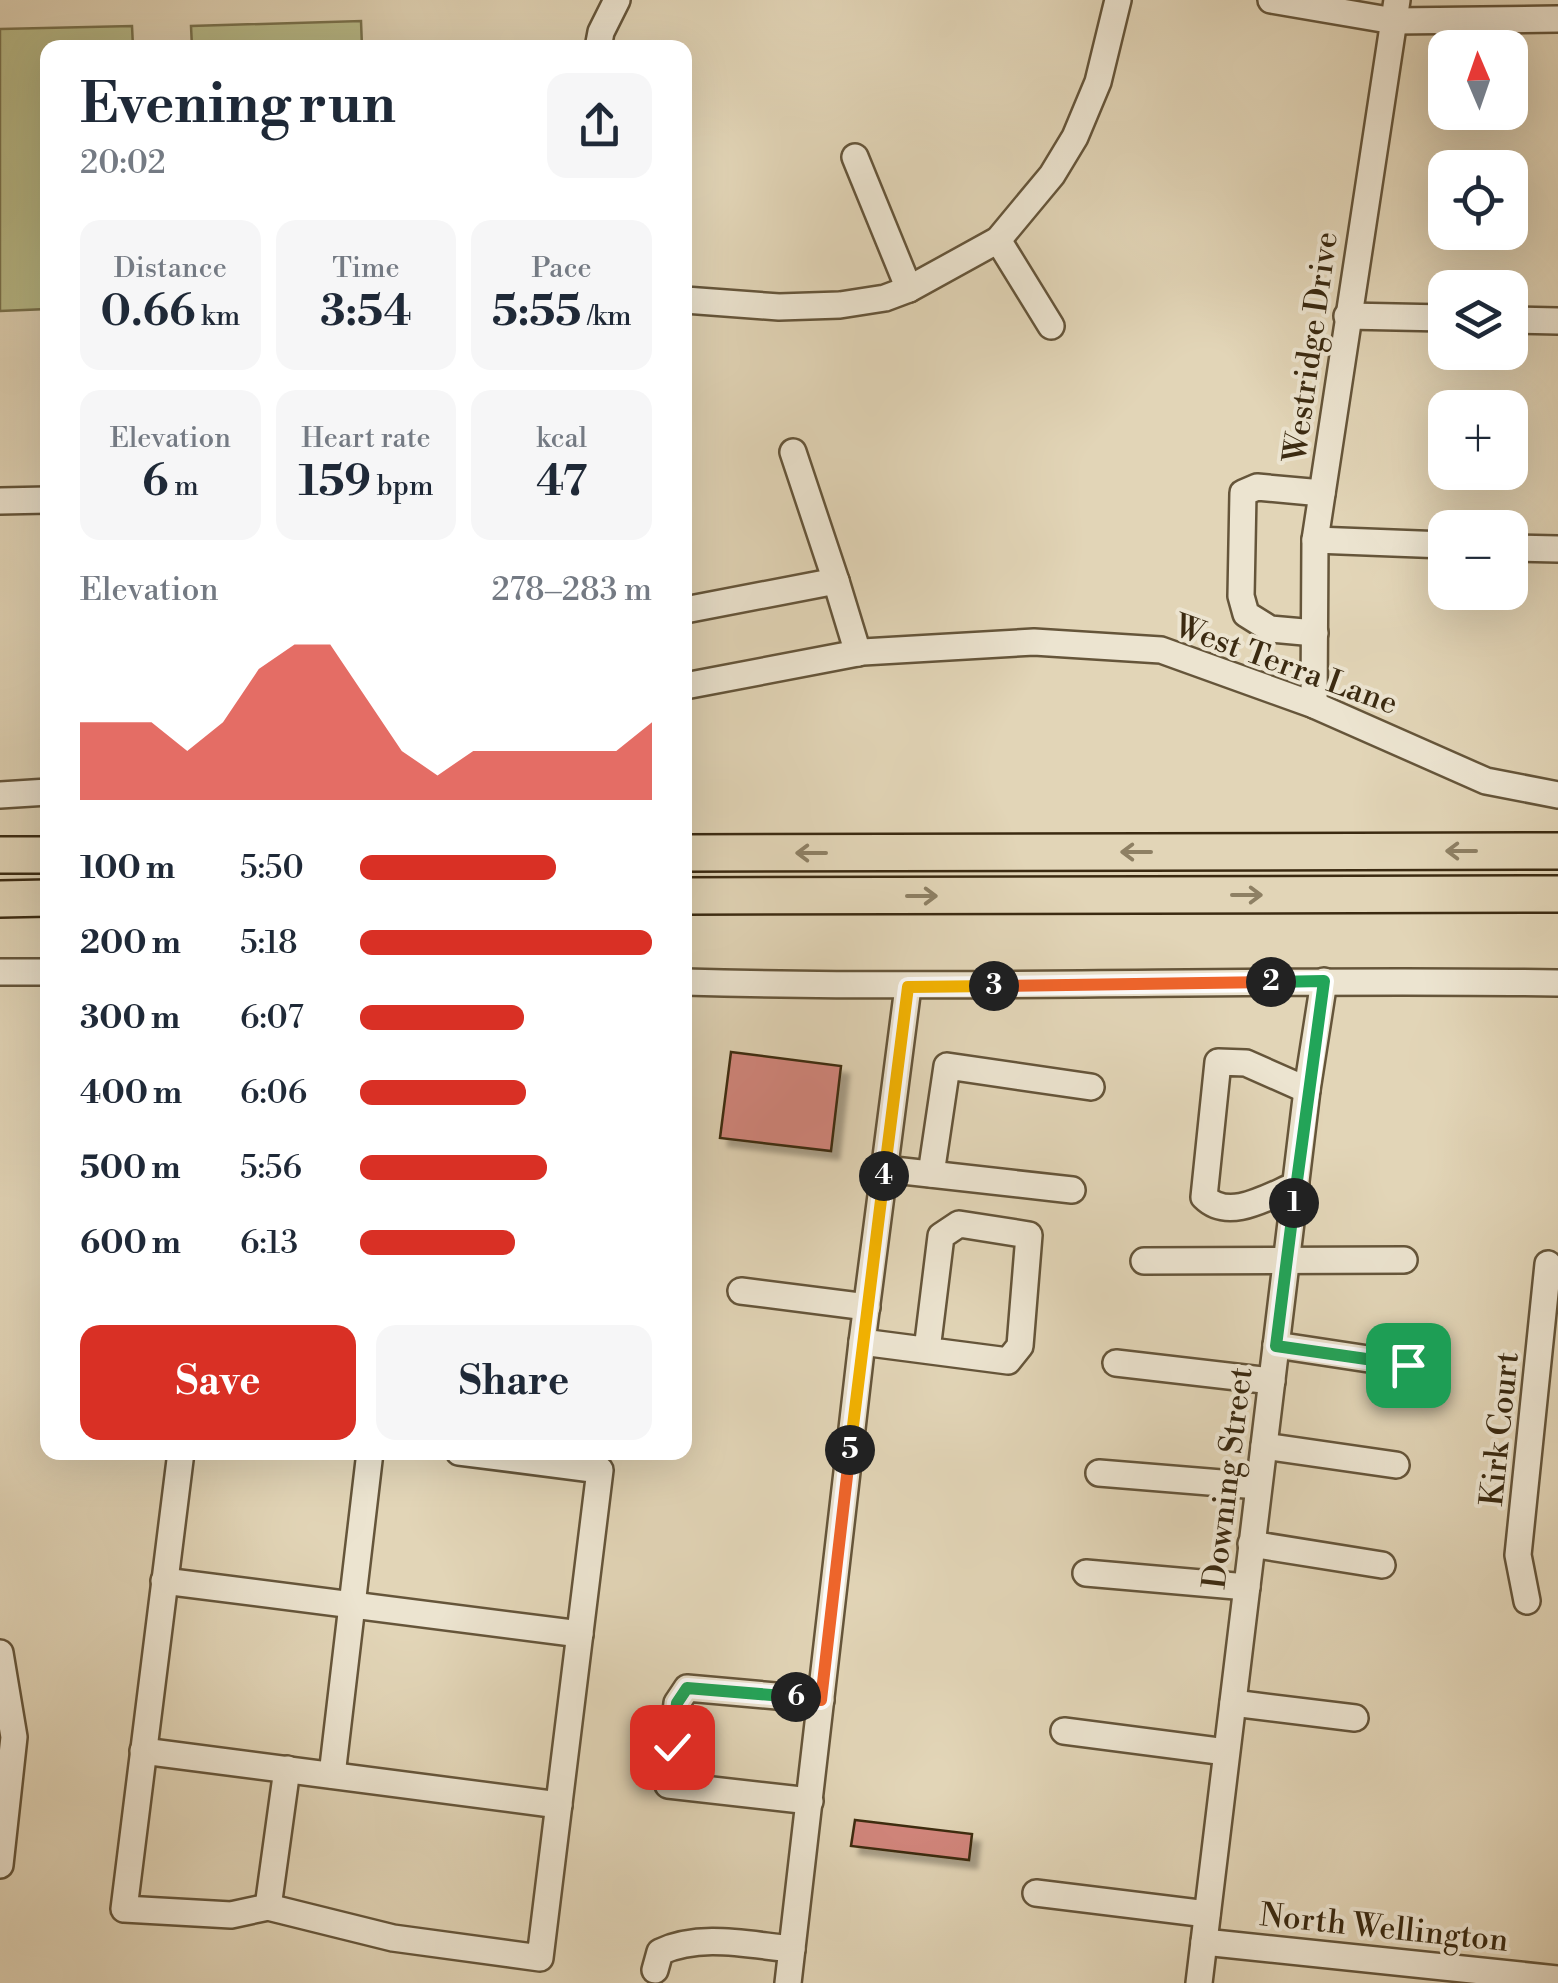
<!DOCTYPE html>
<html lang="en">
<head>
<meta charset="utf-8">
<style>
	body { margin:0; font-family:"Libre Bodoni",serif; background:#f6f6f7; color:#1f2937; height:100vh; display:flex; flex-direction:column; font-size:38px; white-space:nowrap }
	* { box-sizing:border-box; margin:0 }
	p { font-size:32px; color:#747a83 }
	.icon { flex:none; width:55px; height:55px; fill:none; stroke:currentColor; stroke-width:2; stroke-linecap:round; stroke-linejoin:round }
	.map { position:relative; flex:1; overflow:hidden }
	.sheet { position:absolute; left:40px; top:40px; width:652px; height:1420px; display:flex; flex-direction:column; background:#fff; border-radius:20px; box-shadow:0 10px 40px #0002 }
	.sheet>* { flex:none }
	.needle { width:65px; rotate:358deg }
	.buttons { position:absolute; left:1428px; top:30px; display:grid; gap:20px }
	.buttons a { display:grid; place-items:center; width:100px; height:100px; border-radius:20px; background:#fff; box-shadow:0 10px 40px #0002; font-size:50px }
	.pin { position:absolute; display:grid; place-items:center; width:85px; height:85px; color:#fff; margin:-42px; border-radius:20px; box-shadow:0 5px 15px #0006 }
	.km { position:absolute; width:50px; height:50px; margin:-25px; border-radius:50%; background:#222; color:#fff; font-size:28px; line-height:50px; text-align:center }
	.round { display:grid; place-items:center; flex:none; width:105px; height:105px; border-radius:20px; background:#f6f6f7 }
	.headline { display:flex; align-items:center; justify-content:space-between; height:170px; padding:0 40px }
	h1 { font-size:55px; font-weight:800; line-height:75px }
	.metrics { display:grid; grid-template-columns:repeat(3,1fr); gap:15px; height:170px; padding:10px 40px }
	.metrics div { display:grid; align-content:center; border-radius:20px; background:#f6f6f7; text-align:center }
	.metrics b { font-size:42px; font-weight:800 }
	.metrics small { font-size:28px; font-weight:400 }
	.metrics p { font-size:28px }
	.chart { height:280px; padding:20px 40px }
	.chart p { display:flex; justify-content:space-between }
	.chart svg { width:100%; height:180px; margin-top:10px; fill:#d93025; opacity:.7 }
	.button { display:flex; gap:20px; margin-top:auto; padding:20px 40px }
	.button a { flex:1; height:115px; border-radius:20px; background:#d93025; color:#fff; font-size:40px; font-weight:800; line-height:115px; text-align:center }
	.button a+a { background:#f6f6f7; color:#1f2937 }
	ul { padding:0 40px; list-style:none; font-size:32px }
	li { display:grid; grid-template-columns:160px 120px 1fr; align-items:center; height:75px }
	li i { height:25px; border-radius:12px; background:#d93025 }
	.map>svg:first-child { display:block }
	.green { fill:#b9bc8a; stroke:#7a734e; stroke-width:2.5 }
	.building { fill:#d3867d; stroke:#3b2a11; stroke-width:2.5; filter:url(#shadow) }
	.lines { fill:none; stroke-linecap:round; stroke-linejoin:round }
	.minor-casing { stroke:#65553a; stroke-width:30 }
	.highway-casing { stroke:#3b2a11; stroke-width:40 }
	.minor { stroke:#ece4d0; stroke-width:25 }
	.highway { stroke:#e2d5b7; stroke-width:35 }
	.oneway { stroke:#8e8064 }
	.split-1-casing { stroke:#fff; stroke-width:20 }
	.split-2-casing { stroke:#fff; stroke-width:20 }
	.split-3-casing { stroke:#fff; stroke-width:20 }
	.split-4-casing { stroke:#fff; stroke-width:20 }
	.split-5-casing { stroke:#fff; stroke-width:20 }
	.split-6-casing { stroke:#fff; stroke-width:20 }
	.split-7-casing { stroke:#fff; stroke-width:20 }
	.split-1 { stroke:#22a559; stroke-width:12 }
	.split-2 { stroke:#22a559; stroke-width:12 }
	.split-3 { stroke:#f0652b; stroke-width:12 }
	.split-4 { stroke:#f5b400; stroke-width:12 }
	.split-5 { stroke:#f5b400; stroke-width:12 }
	.split-6 { stroke:#f0652b; stroke-width:12 }
	.split-7 { stroke:#22a559; stroke-width:12 }
	.labels { text-anchor:middle; dominant-baseline:central; stroke-width:8; stroke-linejoin:round; paint-order:stroke }
	.street-label { font-size:32px; fill:#3b2a11; stroke:#ece4d0 }
</style>
</head>
<body>
<div class="map">
<svg width="1558" height="1983" viewBox="0 0 1558 1983">
	<defs>
		<filter id="shadow"><feDropShadow dx="8" dy="8" stdDeviation="2.5" flood-color="#0004"/></filter>
	</defs>
	<rect width="100%" height="100%" fill="#e2d5b7"/>
	<filter id="stains"><feTurbulence type="fractalNoise" baseFrequency=".002" numOctaves="4"/><feColorMatrix values="0 0 0 0 .2 0 0 0 0 .09 0 0 0 0 .02 0 0 0 .5 -.17"/></filter>
	<radialGradient id="worn" r=".72"><stop offset=".6" stop-color="#630" stop-opacity="0"/><stop offset="1" stop-color="#630" stop-opacity=".3"/></radialGradient>
	<g class="green">
		<polygon points="361,21 362,47 192,47 191,26"/>
		<polygon points="132,26 133,47 48,48 47,309 0,311 0,29"/>
	</g>
	<g class="building">
		<polygon points="731,1052 841,1066 831,1151 720,1138"/>
		<polygon points="855,1820 972,1834 969,1860 851,1846"/>
	</g>
	<g class="lines">
		<defs>
			<g id="minor">
				<polyline points="1271,0 1394,21 1558,19"/>
				<polyline points="598,48 601,32 617,0"/>
				<polyline points="855,157 909,289"/>
				<polyline points="998,240 1051,326"/>
				<polyline points="685,300 779,307 840,305 885,298 909,289 998,240 1052,175 1075,137 1098,82 1118,0"/>
				<polyline points="1347,316 1445,318"/>
				<polyline points="1510,320 1558,321"/>
				<polyline points="793,452 836,581"/>
				<polyline points="0,501 48,500"/>
				<polyline points="1315,540 1445,545"/>
				<polyline points="1510,548 1558,549"/>
				<polyline points="685,610 836,581 858,653"/>
				<polyline points="1315,633 1270,629 1246,614 1241,596 1243,493 1257,487 1322,493"/>
				<polyline points="685,686 863,652 1034,642 1161,650 1314,705 1486,781 1558,795"/>
				<polyline points="1314,705 1315,540 1397,0"/>
				<polyline points="0,795 48,792"/>
				<polyline points="0,972 48,972"/>
				<path d="M685 982C976 990 1267 978 1558 983"/>
				<polyline points="885,1169 1072,1190"/>
				<polyline points="931,1174 947,1066 1091,1087"/>
				<path d="M1296 1185C1269 1196 1229 1222 1204 1197L1218 1062 1246 1063 1307 1090"/>
				<polyline points="1144,1261 1404,1260"/>
				<polyline points="741,1291 867,1307"/>
				<polyline points="862,1342 1008,1361 1020,1346 1029,1235 959,1224 941,1236 927,1350"/>
				<polyline points="1276,1345 1408,1365"/>
				<polyline points="1116,1363 1272,1381"/>
				<polyline points="1264,1446 1396,1465"/>
				<polyline points="181,1452 124,1909 231,1915 268,1907 393,1938 540,1958 600,1470 459,1452"/>
				<polyline points="1099,1473 1258,1486"/>
				<polyline points="1251,1544 1382,1565"/>
				<polyline points="1086,1573 1247,1587"/>
				<polyline points="164,1581 580,1634"/>
				<polyline points="1527,1601 1518,1555 1548,1264"/>
				<polyline points="0,1653 14,1737 0,1865"/>
				<polyline points="1233,1703 1355,1718"/>
				<polyline points="1064,1731 1226,1752"/>
				<polyline points="143,1751 559,1805"/>
				<polyline points="332,1775 370,1452"/>
				<polyline points="810,1801 668,1785 677,1703 687,1688 821,1700"/>
				<polyline points="1036,1893 1207,1914"/>
				<polyline points="268,1907 287,1769"/>
				<polyline points="1204,1942 1558,1979"/>
				<path d="M655 1970 660 1952C701 1933 749 1945 792 1949"/>
				<polyline points="788,1983 862,1342 908,987"/>
				<polyline points="1199,1983 1307,1090 1324,981"/>
			</g>
			<g id="highway">
				<polyline points="685,853 1558,851"/>
				<polyline points="0,855 48,855"/>
				<polyline points="685,896 1558,894"/>
				<polyline points="0,899 48,898"/>
			</g>
		</defs>
		<use href="#minor" class="minor-casing"/>
		<use href="#highway" class="highway-casing"/>
		<use href="#minor" class="minor"/>
		<use href="#highway" class="highway"/>
	</g>
	<defs><path id="oneway-shaft" d="M-6 0H5M1.5-3L5.5 0L1.5 3" fill="none" stroke-width="1.6" stroke-linecap="round" stroke-linejoin="round" transform="scale(2.5)"/></defs>
	<g class="oneway">
		<use href="#oneway-shaft" transform="translate(1461 851) rotate(180)"/>
		<use href="#oneway-shaft" transform="translate(1136 852) rotate(180)"/>
		<use href="#oneway-shaft" transform="translate(811 853) rotate(180)"/>
		<use href="#oneway-shaft" transform="translate(1247 895)"/>
		<use href="#oneway-shaft" transform="translate(922 896)"/>
	</g>
	<g class="lines">
		<defs>
			<polyline id="split-1" points="1294,1203 1276,1346 1408,1365"/>
			<polyline id="split-2" points="1271,982 1324,981 1294,1203"/>
			<polyline id="split-3" points="994,986 1271,982"/>
			<polyline id="split-4" points="884,1176 908,987 994,986"/>
			<polyline id="split-5" points="850,1450 884,1176"/>
			<polyline id="split-6" points="796,1697 821,1700 850,1450"/>
			<polyline id="split-7" points="672,1747 677,1703 687,1688 796,1697"/>
		</defs>
		<use href="#split-1" class="split-1-casing"/>
		<use href="#split-2" class="split-2-casing"/>
		<use href="#split-3" class="split-3-casing"/>
		<use href="#split-4" class="split-4-casing"/>
		<use href="#split-5" class="split-5-casing"/>
		<use href="#split-6" class="split-6-casing"/>
		<use href="#split-7" class="split-7-casing"/>
		<use href="#split-1" class="split-1"/>
		<use href="#split-2" class="split-2"/>
		<use href="#split-3" class="split-3"/>
		<use href="#split-4" class="split-4"/>
		<use href="#split-5" class="split-5"/>
		<use href="#split-6" class="split-6"/>
		<use href="#split-7" class="split-7"/>
	</g>
	<g class="labels">
		<g class="street-label">
			<text transform="translate(1311 347) rotate(-82)">Westridge Drive</text>
			<text transform="translate(1286 665) rotate(20)">West Terra Lane</text>
			<text transform="translate(1500 1429) rotate(-84)">Kirk Court</text>
			<text transform="translate(1228 1478) rotate(-83)">Downing Street</text>
			<text transform="translate(1384 1928) rotate(6)">North Wellington</text>
		</g>
	</g>
	<rect width="100%" height="100%" filter="url(#stains)"/>
	<rect width="100%" height="100%" fill="url(#worn)"/>
</svg>
<div class="buttons">
<a><svg class="needle" viewBox="-14 -14 28 28"><path d="M0-13l5 13h-10z" fill="#e53935"/><path d="M0 13l5-13h-10z" fill="#747a83"/></svg></a>
<a><svg class="icon" aria-label="locate" viewBox="0 0 24 24"><circle cx="12" cy="12" r="6"/><path d="M12 2v4M12 18v4M2 12h4M18 12h4"/></svg></a>
<a><svg class="icon" aria-label="layers" viewBox="0 0 24 24"><path d="M12 4l9 5-9 5-9-5zM3 14l9 5 9-5"/></svg></a>
<a>+</a>
<a>−</a>
</div>
<div class="pin" style="left:1408px;top:1365px;background:#1e9e55"><svg class="icon" aria-label="arrive" viewBox="0 0 24 24"><path d="M6 21V4h12l-3 4 3 4H6"/></svg></div>
<div class="pin" style="left:672px;top:1747px;background:#d93025"><svg class="icon" aria-label="check" viewBox="0 0 24 24"><path d="M5 12l5 5 9-10"/></svg></div>
<b class="km" style="left:1294px;top:1203px">1</b>
<b class="km" style="left:1271px;top:982px">2</b>
<b class="km" style="left:994px;top:986px">3</b>
<b class="km" style="left:884px;top:1176px">4</b>
<b class="km" style="left:850px;top:1450px">5</b>
<b class="km" style="left:796px;top:1697px">6</b>
<section class="sheet">
<div class="headline"><div><h1>Evening run</h1><p>20:02</p></div><a class="round"><svg class="icon" aria-label="share" viewBox="0 0 24 24"><path d="M12 15V3M7 8l5-5 5 5M5 13v7h14v-7"/></svg></a></div>
<div class="metrics">
<div><p>Distance</p><b>0.66<small> km</small></b></div>
<div><p>Time</p><b>3:54</b></div>
<div><p>Pace</p><b>5:55<small> /km</small></b></div>
</div>
<div class="metrics">
<div><p>Elevation</p><b>6<small> m</small></b></div>
<div><p>Heart rate</p><b>159<small> bpm</small></b></div>
<div><p>kcal</p><b>47</b></div>
</div>
<div class="chart"><p><span>Elevation</span>278–283 m</p>
<svg viewBox="0 0 160 44" preserveAspectRatio="none"><path d="M0 44V25L10 25L20 25L30 32L40 25L50 12L60 6L70 6L80 19L90 32L100 38L110 32L120 32L130 32L140 32L150 32L160 25V44z"/></svg>
</div>
<ul>
<li><b>100 m</b>5:50<i style="width:67%"></i></li>
<li><b>200 m</b>5:18<i style="width:100%"></i></li>
<li><b>300 m</b>6:07<i style="width:56%"></i></li>
<li><b>400 m</b>6:06<i style="width:57%"></i></li>
<li><b>500 m</b>5:56<i style="width:64%"></i></li>
<li><b>600 m</b>6:13<i style="width:53%"></i></li>
</ul>
<div class="button"><a>Save</a><a>Share</a></div>
</section>
</div>
</body>
</html>
